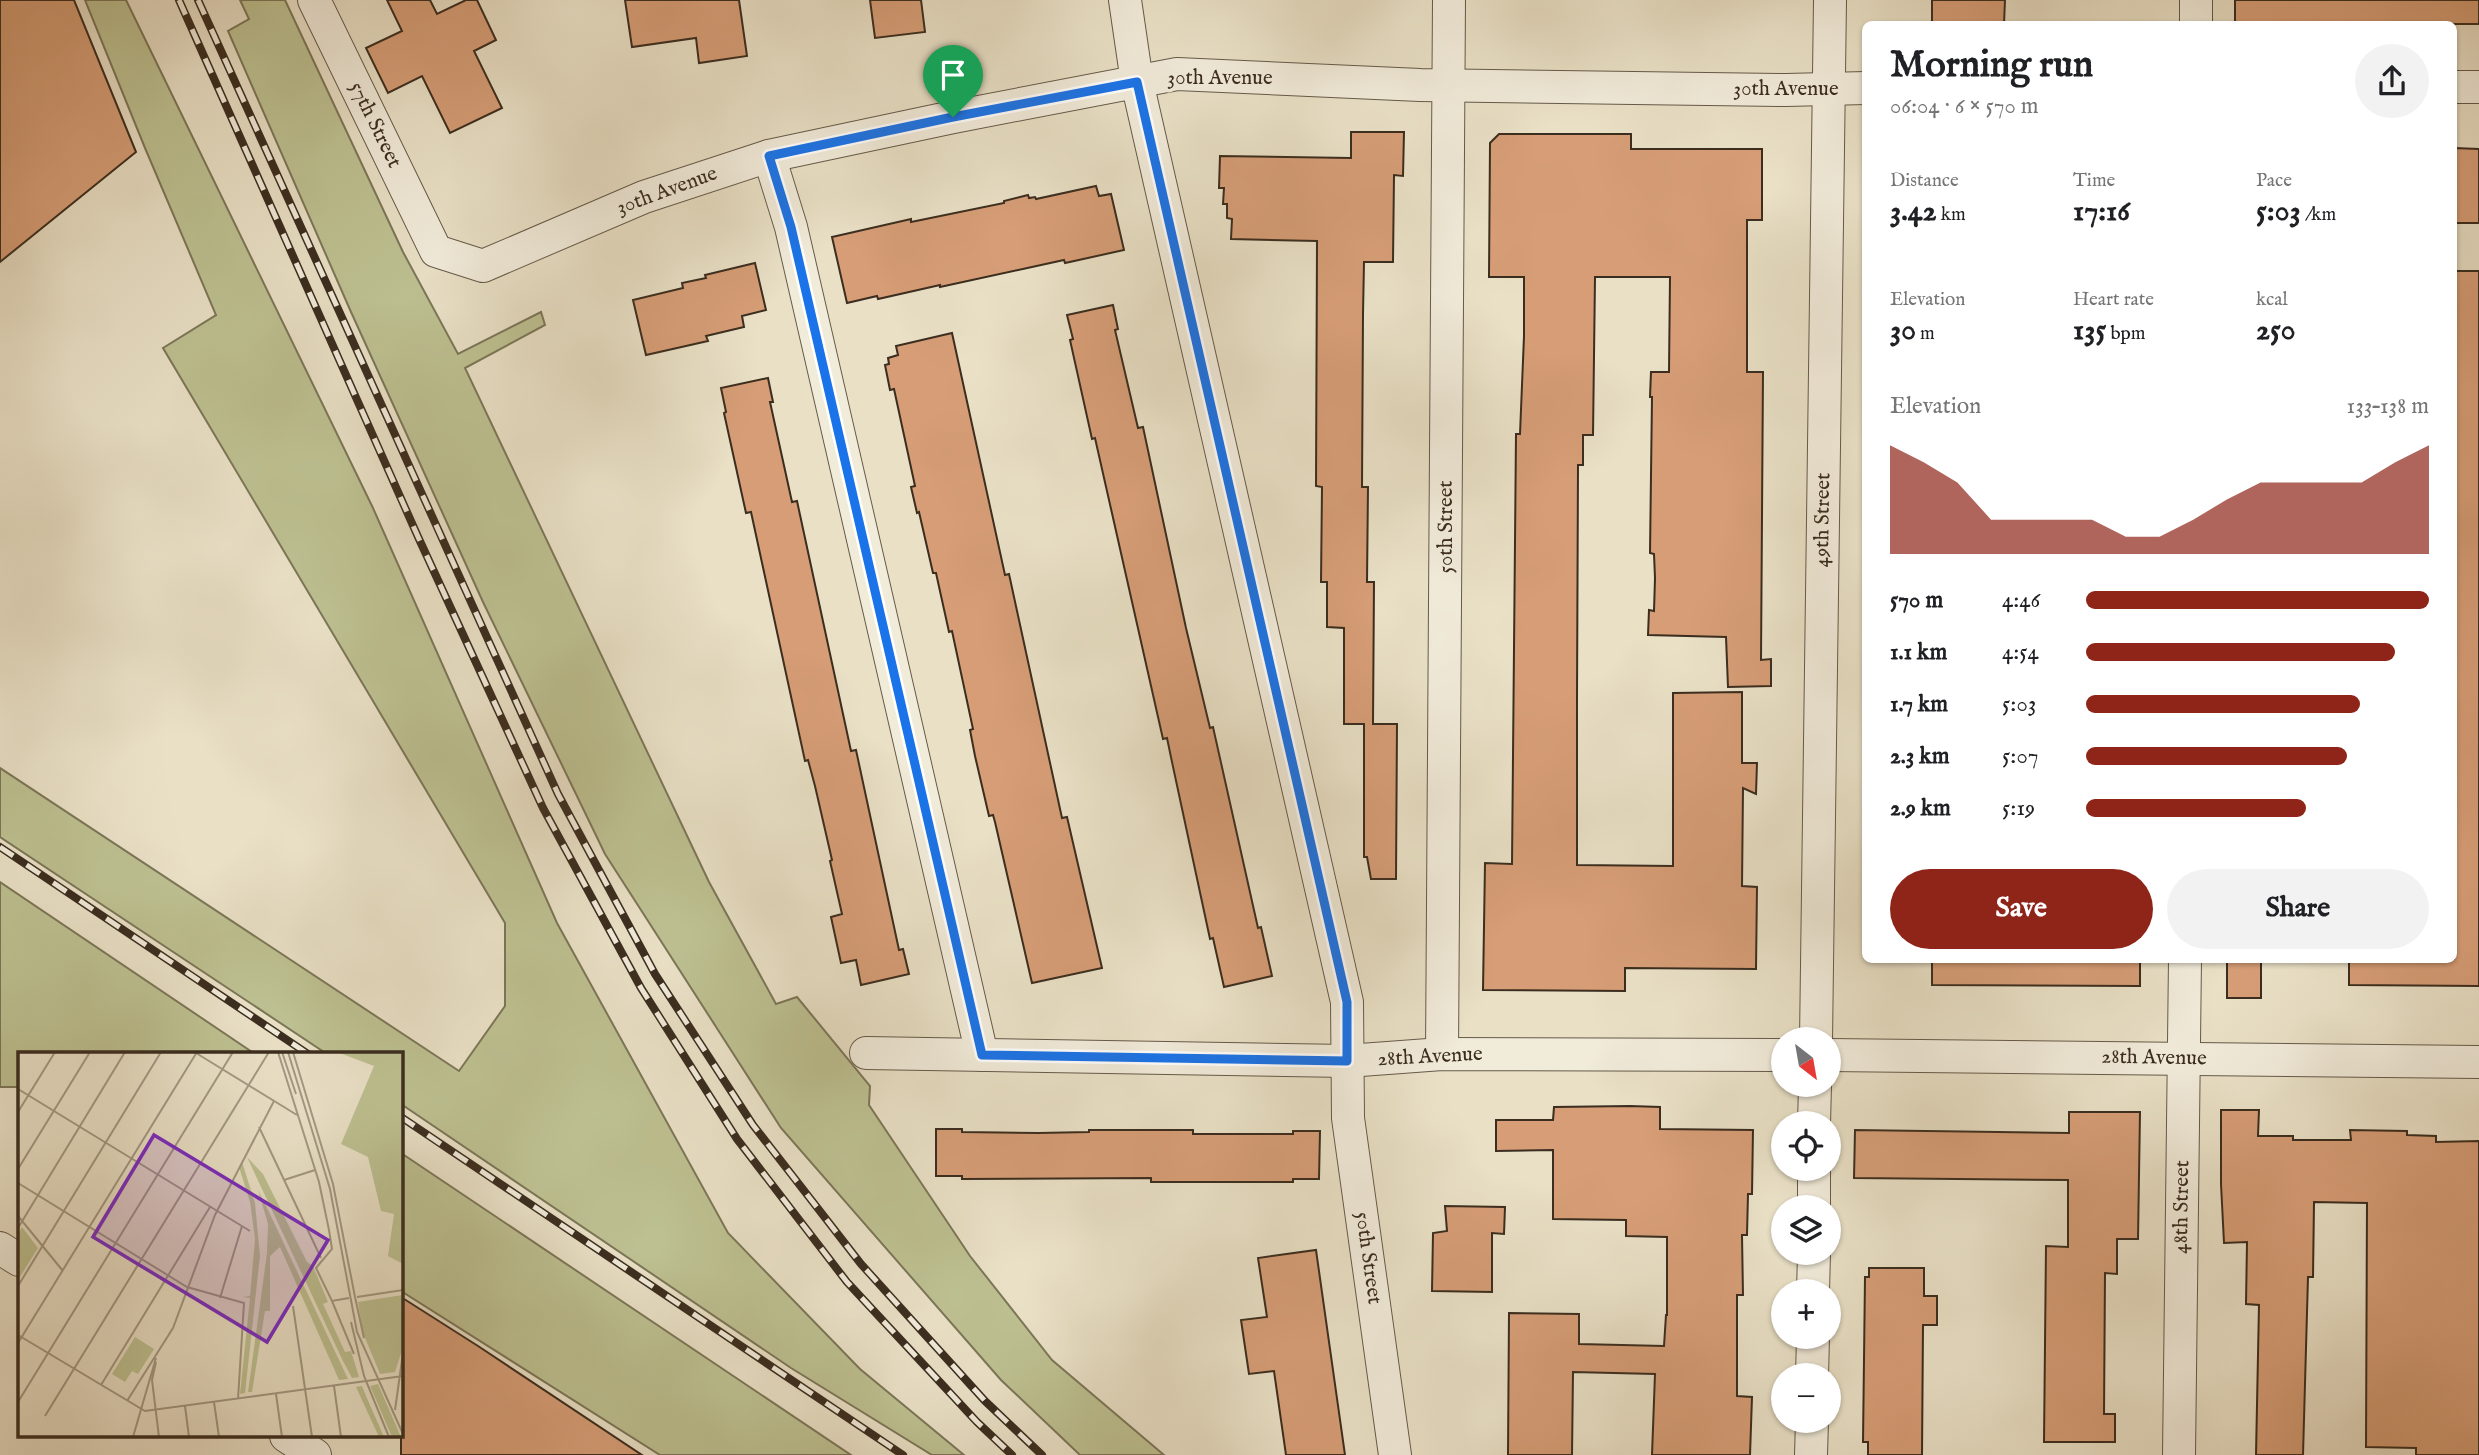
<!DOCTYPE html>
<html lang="en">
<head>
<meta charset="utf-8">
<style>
	body { margin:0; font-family:"IM FELL English",serif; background:#f2f2f2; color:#202124; height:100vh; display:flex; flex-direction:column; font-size:26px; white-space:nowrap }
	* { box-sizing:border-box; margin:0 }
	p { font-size:23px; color:#757577 }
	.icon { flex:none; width:38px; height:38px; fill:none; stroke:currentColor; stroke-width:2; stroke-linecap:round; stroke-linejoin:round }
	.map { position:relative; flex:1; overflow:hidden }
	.drawer { position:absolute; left:1862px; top:21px; width:595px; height:942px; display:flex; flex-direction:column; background:#fff; border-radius:10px; box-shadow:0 2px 5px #0004 }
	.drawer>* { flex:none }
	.needle { width:46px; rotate:149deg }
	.tools { position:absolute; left:1771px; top:1027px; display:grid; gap:14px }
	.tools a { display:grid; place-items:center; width:70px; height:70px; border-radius:50%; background:#fff; box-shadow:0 2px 5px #0004; font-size:35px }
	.pin { position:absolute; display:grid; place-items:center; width:60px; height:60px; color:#fff; margin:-72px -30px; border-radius:50% 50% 50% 0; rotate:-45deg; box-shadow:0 0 7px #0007 }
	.pin .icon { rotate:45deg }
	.round { display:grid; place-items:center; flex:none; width:74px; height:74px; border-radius:37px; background:#f2f2f2 }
	.overview { display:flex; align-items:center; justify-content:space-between; height:119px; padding:0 28px }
	h1 { font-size:38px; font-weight:800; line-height:52px }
	.figures { display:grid; grid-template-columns:repeat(3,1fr); gap:10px; height:119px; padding:7px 28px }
	.figures div { display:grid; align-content:center }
	.figures b { font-size:30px; font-weight:800 }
	.figures small { font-size:19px; font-weight:400 }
	.figures p { font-size:19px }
	.chart { height:196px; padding:14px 28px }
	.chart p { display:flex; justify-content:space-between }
	.chart svg { width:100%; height:126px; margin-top:7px; fill:#8f2418; opacity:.7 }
	.cta { display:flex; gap:14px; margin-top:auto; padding:14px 28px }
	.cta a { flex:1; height:80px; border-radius:42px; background:#8f2418; color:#fff; font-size:28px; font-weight:800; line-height:80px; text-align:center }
	.cta a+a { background:#f2f2f2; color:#202124 }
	ul { padding:0 28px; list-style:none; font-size:23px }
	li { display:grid; grid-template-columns:112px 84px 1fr; align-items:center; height:52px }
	li i { height:18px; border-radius:9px; background:#8f2418 }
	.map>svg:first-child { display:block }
	.green { fill:#bdc091; stroke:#7c7658; stroke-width:2 }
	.building { fill:#d69d76; stroke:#3b2d1f; stroke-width:2 }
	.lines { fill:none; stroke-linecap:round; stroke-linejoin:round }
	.minor-casing { stroke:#665a49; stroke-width:34 }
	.minor { stroke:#f1ebda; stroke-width:32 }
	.rail-casing { stroke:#3b2d1f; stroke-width:8 }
	.rail { stroke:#f1ebda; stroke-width:5; stroke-dasharray:16; stroke-linecap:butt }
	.route-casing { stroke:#fff; stroke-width:14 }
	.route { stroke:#1a73e8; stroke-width:9 }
	.labels { text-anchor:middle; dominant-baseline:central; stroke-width:7; stroke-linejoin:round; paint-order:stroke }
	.street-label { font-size:21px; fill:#3b2d1f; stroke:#f1ebda }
	.inset-road { fill:none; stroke:#a39883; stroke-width:2 }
	.view { fill:#7b2cbf; fill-opacity:0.15; stroke:#7b2cbf; stroke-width:3.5 }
	.inset-edge { fill:none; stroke:#3b2d1f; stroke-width:3.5 }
</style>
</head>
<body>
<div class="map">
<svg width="2479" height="1455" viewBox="0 0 2479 1455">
	<rect width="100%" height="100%" fill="#e9e0c6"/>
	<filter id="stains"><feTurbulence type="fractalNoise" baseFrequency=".00286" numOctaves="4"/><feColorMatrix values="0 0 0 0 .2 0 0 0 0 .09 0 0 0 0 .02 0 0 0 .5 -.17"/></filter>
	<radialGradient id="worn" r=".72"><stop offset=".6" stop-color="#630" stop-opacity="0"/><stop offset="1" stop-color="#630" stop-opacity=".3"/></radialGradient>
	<g class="green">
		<polygon points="85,0 126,0 373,508 557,923 728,1233 860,1369 964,1455 932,1455 791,1368 401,1104 401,1054 327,1054 0,837 0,768 459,1071 505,1006 505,923 163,348 216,315 145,148"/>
		<polygon points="240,0 285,0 403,252 458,354 541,312 545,325 465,368 709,882 776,1004 797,997 870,1086 869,1105 970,1256 1052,1360 1164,1455 1080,1455 1001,1380 781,1128 605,854 483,602 351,312 228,31 249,19"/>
		<polygon points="0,882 255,1054 19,1054 19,1087 0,1087"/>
		<polygon points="401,1153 851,1455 660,1455 401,1291"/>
	</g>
	<g class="building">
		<polygon points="0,0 74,0 136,152 0,262"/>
		<polygon points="387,0 430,0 437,14 466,0 477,0 496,40 474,51 502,108 450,133 422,76 388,93 366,48 402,31"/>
		<polygon points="625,0 739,0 747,56 699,63 696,38 632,47"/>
		<polygon points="870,0 921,0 925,32 875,38"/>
		<polygon points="1932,0 2005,0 2004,24 1932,23"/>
		<rect x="2235" y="0" width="244" height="24"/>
		<polygon points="1351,132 1404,132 1403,176 1394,175 1393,262 1364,262 1363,314 1362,487 1368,487 1367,582 1374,582 1373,724 1397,724 1396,879 1371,879 1367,857 1364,857 1364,724 1344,724 1344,628 1327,627 1327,582 1321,582 1322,487 1316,486 1317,241 1231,239 1232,219 1227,218 1227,204 1223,204 1224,188 1219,188 1220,156 1351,158"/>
		<polygon points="1499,134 1631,134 1631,149 1762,149 1762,220 1747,220 1747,372 1763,372 1761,660 1771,659 1771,686 1728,687 1726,637 1648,635 1649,610 1654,611 1655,578 1654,554 1650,553 1652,397 1650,397 1651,372 1669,372 1670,277 1595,277 1593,435 1583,435 1583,465 1578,465 1577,697 1577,865 1673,866 1673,693 1742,692 1742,763 1757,763 1756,794 1743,788 1742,886 1757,887 1756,969 1625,968 1625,991 1483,990 1485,863 1512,864 1516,434 1520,434 1524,336 1524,277 1489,277 1490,143"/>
		<polygon points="2454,148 2479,149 2479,223 2454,223"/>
		<polygon points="1096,186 1099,196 1111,194 1124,250 1065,263 1064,260 940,287 940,285 878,299 877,296 847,303 832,237 911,219 911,222 1004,203 1004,201 1028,195 1029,198 1035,197 1036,199"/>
		<polygon points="755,263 766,310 742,316 744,327 706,336 708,341 646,355 633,300 683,288 682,283 706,278 705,275"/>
		<polygon points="2454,271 2479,271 2479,986 2349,985 2349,959 2454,959"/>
		<polygon points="1113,305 1118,329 1115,330 1138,428 1143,427 1186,628 1210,728 1213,727 1258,928 1261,927 1272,976 1224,987 1213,938 1210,939 1172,762 1167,738 1163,739 1095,438 1092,439 1070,340 1073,339 1067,315"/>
		<polygon points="952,333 1005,575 1009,574 1062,818 1067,817 1102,968 1032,983 995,822 993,815 989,816 975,756 970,730 973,729 952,631 949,632 936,573 933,573 919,512 917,513 911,487 915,486 894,389 890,390 885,365 889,364 888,358 898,355 896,346"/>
		<polygon points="768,378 773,402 770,402 792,502 797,501 851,751 856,750 899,950 903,949 909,974 861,985 856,960 841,963 831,917 842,914 830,861 832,860 815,786 808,760 805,761 751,512 746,513 724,413 726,412 721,388"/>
		<polygon points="1932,959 2140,959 2140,986 1932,985"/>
		<rect x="2227" y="959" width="34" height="39"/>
		<polygon points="1630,1106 1660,1107 1660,1129 1753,1130 1752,1194 1748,1194 1747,1235 1742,1235 1743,1295 1737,1295 1737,1396 1752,1397 1750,1455 1652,1455 1655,1374 1573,1372 1572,1455 1508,1455 1509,1313 1579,1314 1579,1344 1664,1346 1666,1315 1667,1315 1667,1237 1626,1236 1626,1220 1553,1219 1553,1150 1496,1151 1496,1120 1553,1120 1554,1107"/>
		<polygon points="2221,1110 2259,1110 2258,1136 2293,1136 2293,1140 2351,1140 2350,1130 2407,1131 2407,1135 2436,1136 2436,1142 2479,1141 2479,1455 2416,1455 2416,1448 2366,1447 2367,1203 2314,1202 2313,1277 2308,1277 2303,1455 2256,1455 2259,1305 2246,1304 2247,1242 2224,1243 2221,1184"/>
		<polygon points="2069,1112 2140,1112 2138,1239 2117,1239 2117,1274 2105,1273 2104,1414 2115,1414 2115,1442 2044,1442 2046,1246 2068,1247 2068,1180 1854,1178 1855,1130 2069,1133"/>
		<polygon points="936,1129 962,1129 962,1132 1038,1133 1089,1132 1089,1130 1193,1130 1193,1134 1293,1134 1293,1131 1320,1131 1319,1179 1293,1179 1293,1182 1151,1182 1151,1178 962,1179 962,1176 936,1176"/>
		<polygon points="1445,1206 1505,1207 1504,1234 1492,1233 1492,1292 1432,1291 1433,1233 1447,1231"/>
		<polygon points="1316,1250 1345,1455 1286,1455 1274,1371 1249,1374 1241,1320 1267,1317 1258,1258"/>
		<polygon points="1869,1268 1924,1268 1924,1296 1937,1296 1937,1325 1923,1325 1922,1455 1868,1455 1868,1442 1863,1442 1865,1277 1869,1277"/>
		<polygon points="401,1297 478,1346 642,1455 401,1455"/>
	</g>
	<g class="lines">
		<defs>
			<g id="minor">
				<polyline points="314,0 436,251 483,266 644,197 769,156 953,117 1177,74 1420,85 1786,90 1866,88"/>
				<polyline points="1125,0 1137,82 1347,1002 1348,1118 1395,1455"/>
				<polyline points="2196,24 2196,0"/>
				<polyline points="2454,87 2479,87"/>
				<polyline points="769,156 791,227 982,1055"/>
				<polyline points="1816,1040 1830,0"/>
				<polyline points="866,1053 1347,1061 1442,1054 1783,1055"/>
				<polyline points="1442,1054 1449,0"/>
				<polyline points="1829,1055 2479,1062"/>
				<polyline points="1814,1124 1815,1085"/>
				<polyline points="1814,1208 1814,1169"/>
				<polyline points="0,1248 19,1260"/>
				<polyline points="1813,1292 1814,1253"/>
				<polyline points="1812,1376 1813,1337"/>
				<polyline points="286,1436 315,1455"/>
				<polyline points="1811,1455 1812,1421"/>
				<polyline points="2179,1455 2185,959"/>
			</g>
		</defs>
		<use href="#minor" class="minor-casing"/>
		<use href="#minor" class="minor"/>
		<defs>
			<g id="rail">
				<polyline points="179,0 419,539 543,808 641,988 737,1139 847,1282 977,1422 1012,1455"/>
				<polyline points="198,0 558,794 655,974 753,1125 861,1264 985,1401 1042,1455"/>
				<polyline points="0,847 308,1054"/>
				<polyline points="401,1117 903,1455"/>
			</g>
		</defs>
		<use href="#rail" class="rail-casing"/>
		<use href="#rail" class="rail"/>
	</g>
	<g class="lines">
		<defs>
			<polygon id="route" points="1137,82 1347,1002 1347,1061 982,1055 791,227 769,156 953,117"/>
		</defs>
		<use href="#route" class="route-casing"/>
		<use href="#route" class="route"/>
	</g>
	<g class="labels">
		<g class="street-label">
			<text x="1220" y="78">30th Avenue</text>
			<text x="1786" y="89">30th Avenue</text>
			<text transform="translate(375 125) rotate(64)">57th Street</text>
			<text transform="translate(667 191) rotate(-20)">30th Avenue</text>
			<text transform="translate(1823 520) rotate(-89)">49th Street</text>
			<text transform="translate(1446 527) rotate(-90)">50th Street</text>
			<text transform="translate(1430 1057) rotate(-3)">28th Avenue</text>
			<text transform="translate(2154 1058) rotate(1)">28th Avenue</text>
			<text transform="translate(2182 1207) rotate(-89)">48th Street</text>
			<text transform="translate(1368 1258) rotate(82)">50th Street</text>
		</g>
	</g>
	<g transform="translate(18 1052)">
		<rect width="385" height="385" fill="#e9e0c6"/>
		<path d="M319 0H385V212L370 204 376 162 363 159 350 105 323 92 356 14ZM229 105 245 122 289 210 295 214 310 250 305 252 327 300 333 299 341 325 334 326 325 309ZM224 110 237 151 242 204 227 341 222 342 232 246 224 245 232 244 237 187 232 150 221 115ZM240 138 251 160 330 327 321 328 262 195 252 204V259H247L234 340H230L249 201 250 172ZM4 175 20 196 0 228V182ZM385 243V295L377 320 362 322 345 281 340 250ZM117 285 136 297 120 322 114 319 107 330 94 322ZM360 332 383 385H374L352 334ZM344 334 348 344 366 385H361L338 335Z" fill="#bdc091"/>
		<path class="inset-road" d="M260 0 301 130 311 178 314 197 298 216 314 249 331 246M264 0 278 42M270 0 312 137 339 280 385 382M275 0 315 132 337 245M178 1 279 63M0 37 232 179M0 60 37 0M241 75 303 206M0 117 72 0M266 128 297 118M0 131 169 235 226 251 220 347M0 164 45 219M0 176 107 0M0 234 143 0M337 245 346 286M339 245 385 238M202 246 224 174M314 249 336 302M275 254 294 385M333 270 346 324 371 385M0 283 127 359 385 324M0 291 179 0M138 310 134 328 141 385M83 333 192 155M316 334 323 385M258 342 264 385M109 349 155 276 197 163 256 49M0 350 215 0M196 350 201 385M167 354 171 385M377 358 385 301M27 364 251 0M115 385 138 306"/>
		<path class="view" d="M136 83 310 188 249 290 75 185Z"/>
		<rect width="385" height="385" class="inset-edge"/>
	</g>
	<rect width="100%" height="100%" filter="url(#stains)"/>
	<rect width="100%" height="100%" fill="url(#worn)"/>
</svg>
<div class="tools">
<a><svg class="needle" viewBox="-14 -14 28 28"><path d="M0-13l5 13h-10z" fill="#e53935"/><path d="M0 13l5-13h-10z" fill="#757577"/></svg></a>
<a><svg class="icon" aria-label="locate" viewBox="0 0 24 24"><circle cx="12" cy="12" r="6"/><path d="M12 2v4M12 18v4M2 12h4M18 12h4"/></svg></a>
<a><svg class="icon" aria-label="layers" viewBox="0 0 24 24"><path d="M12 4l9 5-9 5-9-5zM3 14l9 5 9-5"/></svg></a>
<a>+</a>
<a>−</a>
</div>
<div class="pin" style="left:953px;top:117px;background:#1e9e55"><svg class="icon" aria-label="arrive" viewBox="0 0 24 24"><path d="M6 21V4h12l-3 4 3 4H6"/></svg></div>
<section class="drawer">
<div class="overview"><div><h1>Morning run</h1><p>06:04 · 6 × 570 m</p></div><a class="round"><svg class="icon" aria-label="share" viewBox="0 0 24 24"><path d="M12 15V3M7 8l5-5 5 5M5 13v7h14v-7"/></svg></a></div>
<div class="figures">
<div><p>Distance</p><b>3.42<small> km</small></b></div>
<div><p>Time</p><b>17:16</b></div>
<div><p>Pace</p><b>5:03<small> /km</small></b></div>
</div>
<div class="figures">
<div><p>Elevation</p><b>30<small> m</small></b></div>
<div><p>Heart rate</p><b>135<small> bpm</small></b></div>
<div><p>kcal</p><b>250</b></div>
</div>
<div class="chart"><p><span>Elevation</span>133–138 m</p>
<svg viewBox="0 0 160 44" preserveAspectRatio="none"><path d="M0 44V6L10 12L20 19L30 32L40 32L50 32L60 32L70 38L80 38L90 32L100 25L110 19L120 19L130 19L140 19L150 12L160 6V44z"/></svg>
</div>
<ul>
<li><b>570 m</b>4:46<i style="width:100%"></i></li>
<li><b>1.1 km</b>4:54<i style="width:90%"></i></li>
<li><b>1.7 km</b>5:03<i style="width:80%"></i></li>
<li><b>2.3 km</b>5:07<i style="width:76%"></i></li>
<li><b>2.9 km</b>5:19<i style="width:64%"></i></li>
</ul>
<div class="cta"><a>Save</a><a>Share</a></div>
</section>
</div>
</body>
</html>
